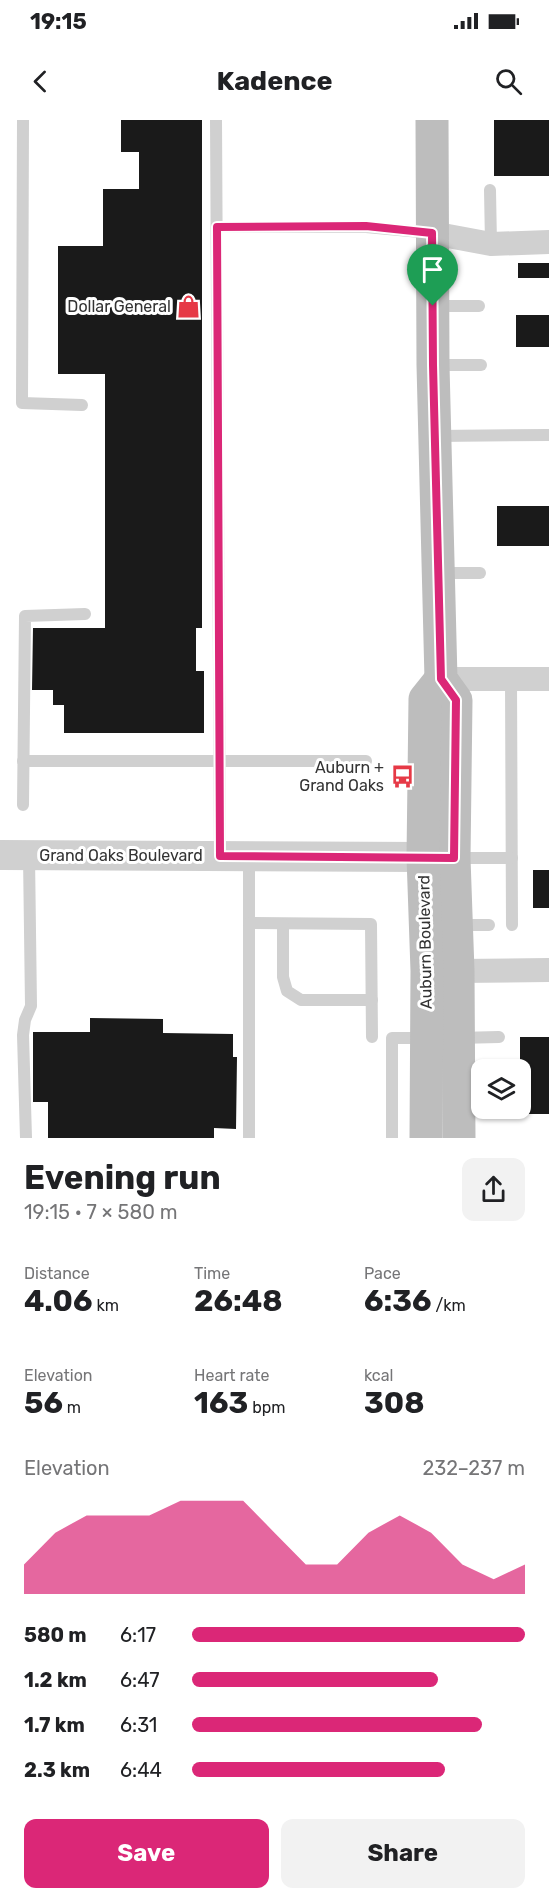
<!DOCTYPE html>
<html lang="en">
<head>
<meta charset="utf-8">
<style>
	body { margin:0; font-family:Rubik,sans-serif; background:#f2f2f2; color:#202124; height:100vh; display:flex; flex-direction:column; font-size:22px; white-space:nowrap }
	* { box-sizing:border-box; margin:0 }
	p { font-size:20px; color:#757577 }
	.icon { flex:none; width:33px; height:33px; fill:none; stroke:currentColor; stroke-width:2; stroke-linecap:round; stroke-linejoin:round }
	.map { position:relative; height:1018px; overflow:hidden }
	.sheet { display:flex; flex-direction:column; background:#fff; flex:1 }
	.sheet>* { flex:none }
	.tools { position:absolute; left:471px; top:939px; display:grid; gap:12px }
	.tools a { display:grid; place-items:center; width:60px; height:60px; border-radius:12px; background:#fff; box-shadow:0 2px 4px #0004; font-size:30px }
	.pin { position:absolute; display:grid; place-items:center; width:51px; height:51px; color:#fff; margin:-62px -26px; border-radius:50% 50% 50% 0; rotate:-45deg; box-shadow:0 0 6px #0007 }
	.pin .icon { rotate:45deg }
	.round { display:grid; place-items:center; flex:none; width:63px; height:63px; border-radius:12px; background:#f2f2f2 }
	.overview { display:flex; align-items:center; justify-content:space-between; height:102px; padding:0 24px }
	h1 { font-size:33px; font-weight:700; line-height:45px }
	.metrics { display:grid; grid-template-columns:repeat(3,1fr); gap:9px; height:102px; padding:6px 24px }
	.metrics div { display:grid; align-content:center }
	.metrics b { font-size:30px; font-weight:700 }
	.metrics small { font-size:16px; font-weight:400 }
	.metrics p { font-size:16px }
	.chart { height:168px; padding:12px 24px }
	.chart p { display:flex; justify-content:space-between }
	.chart svg { width:100%; height:108px; margin-top:6px; fill:#db2777; opacity:.7 }
	.button { display:flex; gap:12px; margin-top:auto; padding:12px 24px }
	.button a { flex:1; height:69px; border-radius:12px; background:#db2777; color:#fff; font-size:24px; font-weight:700; line-height:69px; text-align:center }
	.button a+a { background:#f2f2f2; color:#202124 }
	ul { padding:0 24px; list-style:none; font-size:20px }
	li { display:grid; grid-template-columns:96px 72px 1fr; align-items:center; height:45px }
	li i { height:15px; border-radius:8px; background:#db2777 }
	.status { display:flex; justify-content:space-between; align-items:center; height:42px; padding:0 30px; background:#fff; direction:ltr }
	.status svg { height:16px; fill:currentColor }
	header { display:flex; justify-content:space-between; align-items:center; height:78px; padding:0 24px; background:#fff; font-size:27px; font-weight:700 }
	.map>svg:first-child { display:block }
	.building { fill:#1a1a1a }
	.lines { fill:none; stroke-linecap:round; stroke-linejoin:round }
	.service { stroke:#d0d0d0; stroke-width:12 }
	.minor { stroke:#d0d0d0; stroke-width:24 }
	.tertiary { stroke:#d0d0d0; stroke-width:30 }
	.secondary { stroke:#bdbdbd; stroke-width:33 }
	.route-casing { stroke:#fff; stroke-width:12 }
	.route { stroke:#db2777; stroke-width:8 }
	.labels { text-anchor:middle; dominant-baseline:central; stroke-width:6; stroke-linejoin:round; paint-order:stroke }
	.poi-label { font-size:16px; fill:#333; stroke:#fff; text-anchor:end }
	.street-label { font-size:16px; fill:#333; stroke:#fff }
</style>
</head>
<body>
<div class="status"><b>19:15</b><svg viewBox="0 0 49 12"><path d="M0 12V9h3v3zM5 12V6h3v6zM10 12V3h3v9zM15 12V0h3v12zM26 1h20v11H26zM47 4h2v5h-2z"/></svg></div>
<header><svg class="icon" aria-label="back" viewBox="0 0 24 24"><path d="M15 5l-7 7 7 7"/></svg>Kadence<svg class="icon" aria-label="search" viewBox="0 0 24 24"><circle cx="10" cy="10" r="6"/><path d="M15 15l6 6"/></svg></header>
<div class="map">
<svg width="549" height="1018" viewBox="0 0 549 1018">
	<rect width="100%" height="100%" fill="#fff"/>
	<g class="building">
		<polygon points="121,0 202,0 202,508 196,508 196,551 204,551 204,613 64,613 64,585 53,585 53,570 32,570 33,508 105,508 105,254 58,254 58,126 103,126 103,69 139,69 139,32 121,32"/>
		<rect x="494" y="0" width="55" height="56"/>
		<rect x="518" y="143" width="31" height="15"/>
		<rect x="516" y="195" width="33" height="32"/>
		<rect x="497" y="386" width="52" height="40"/>
		<rect x="533" y="750" width="16" height="38"/>
		<polygon points="90,898 163,899 163,913 233,914 233,937 237,937 236,1009 214,1008 214,1018 48,1018 48,982 33,982 33,912 90,912"/>
		<rect x="520" y="917" width="29" height="77"/>
	</g>
	<g class="lines">
		<g class="service">
			<polyline points="23,0 22,283 82,285"/>
			<polyline points="216,0 220,736"/>
			<polyline points="490,70 491,124"/>
			<polyline points="217,107 366,107 431,113"/>
			<polyline points="435,186 479,186"/>
			<polyline points="434,245 481,245"/>
			<polyline points="436,316 549,315"/>
			<polyline points="440,453 480,453"/>
			<polyline points="511,560 512,805"/>
			<polyline points="23,641 366,641"/>
			<polyline points="23,685 25,496 85,494"/>
			<polyline points="249,737 249,1018"/>
			<polyline points="456,738 512,738"/>
			<polyline points="249,803 371,804 372,917"/>
			<polyline points="283,804 283,857 287,871 301,880 372,880"/>
			<polyline points="458,805 489,805"/>
			<polyline points="458,918 499,917"/>
			<polyline points="26,1018 23,915 25,900 31,886 29,736"/>
			<polyline points="392,1018 392,918 425,918"/>
		</g>
		<g class="minor">
			<polyline points="432,113 491,124 549,122"/>
			<polyline points="441,559 549,559"/>
			<polyline points="458,851 549,850"/>
		</g>
		<polyline class="tertiary" points="0,735 423,737"/>
		<g class="secondary">
			<polyline points="432,0 433,245 441,559 456,580 454,738 458,851 459,1018"/>
			<polyline points="426,1018 427,851 423,737 425,579 441,559"/>
		</g>
	</g>
	<g class="lines">
		<defs>
			<polygon id="route" points="366,106 432,113 433,245 441,559 456,580 454,738 220,736 217,107"/>
		</defs>
		<use href="#route" class="route-casing"/>
		<use href="#route" class="route"/>
	</g>
	<defs>
		<symbol id="shop-bare" viewBox="-9 -9 18 18"><path d="M-5-2.5h2.3a2.7 3.5 0 0 1 5.4 0H5L5.5 6h-11ZM-1.5-2.5h3a1.5 2.3 0 0 0-3 0Z" fill="#e63946" stroke="#fff" stroke-width="2.5" paint-order="stroke"/></symbol>
		<symbol id="bus-bare" viewBox="-9 -9 18 18"><path d="M-5-6H5V4H4V6H2V4H-2V6H-4V4H-5ZM-3.5-4V0h7V-4ZM-3.5 1.2v1.5H-2V1.2ZM2 1.2v1.5H3.5V1.2Z" fill="#e63946" stroke="#fff" stroke-width="2.5" paint-order="stroke"/></symbol>
	</defs>
	<g fill-rule="evenodd">
		<use href="#shop-bare" x="172" y="170" width="33" height="33"/>
		<use href="#bus-bare" x="386" y="640" width="33" height="33"/>
	</g>
	<g class="labels">
		<g class="poi-label">
			<text x="171" y="186">Dollar General</text>
			<text x="384" y="647">Auburn +<tspan x="384" dy="18">Grand Oaks</tspan></text>
		</g>
		<g class="street-label">
			<text x="121" y="735">Grand Oaks Boulevard</text>
			<text transform="translate(425 822) rotate(-91)">Auburn Boulevard</text>
		</g>
	</g>
</svg>
<div class="tools">
<a><svg class="icon" aria-label="layers" viewBox="0 0 24 24"><path d="M12 4l9 5-9 5-9-5zM3 14l9 5 9-5"/></svg></a>
</div>
<div class="pin" style="left:433px;top:186px;background:#1e9e55"><svg class="icon" aria-label="arrive" viewBox="0 0 24 24"><path d="M6 21V4h12l-3 4 3 4H6"/></svg></div>
</div>
<section class="sheet">
<div class="overview"><div><h1>Evening run</h1><p>19:15 · 7 × 580 m</p></div><a class="round"><svg class="icon" aria-label="share" viewBox="0 0 24 24"><path d="M12 15V3M7 8l5-5 5 5M5 13v7h14v-7"/></svg></a></div>
<div class="metrics">
<div><p>Distance</p><b>4.06<small> km</small></b></div>
<div><p>Time</p><b>26:48</b></div>
<div><p>Pace</p><b>6:36<small> /km</small></b></div>
</div>
<div class="metrics">
<div><p>Elevation</p><b>56<small> m</small></b></div>
<div><p>Heart rate</p><b>163<small> bpm</small></b></div>
<div><p>kcal</p><b>308</b></div>
</div>
<div class="chart"><p><span>Elevation</span>232–237 m</p>
<svg viewBox="0 0 160 44" preserveAspectRatio="none"><path d="M0 44V32L10 19L20 12L30 12L40 12L50 6L60 6L70 6L80 19L90 32L100 32L110 19L120 12L130 19L140 32L150 38L160 32V44z"/></svg>
</div>
<ul>
<li><b>580 m</b>6:17<i style="width:100%"></i></li>
<li><b>1.2 km</b>6:47<i style="width:74%"></i></li>
<li><b>1.7 km</b>6:31<i style="width:87%"></i></li>
<li><b>2.3 km</b>6:44<i style="width:76%"></i></li>
</ul>
<div class="button"><a>Save</a><a>Share</a></div>
</section>
</body>
</html>
